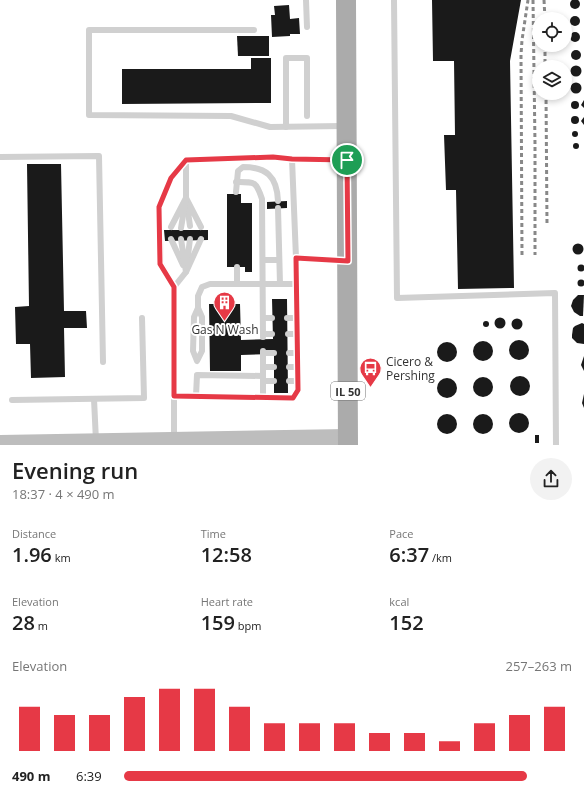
<!DOCTYPE html>
<html lang="en">
<head>
<meta charset="utf-8">
<style>
	body { margin:0; font-family:"Open Sans",sans-serif; background:#f2f2f2; color:#222; height:100vh; display:flex; flex-direction:column; font-size:15px; white-space:nowrap }
	* { box-sizing:border-box; margin:0 }
	p { font-size:13px; color:#767676 }
	.icon { flex:none; width:22px; height:22px; fill:none; stroke:currentColor; stroke-width:2; stroke-linecap:round; stroke-linejoin:round }
	.map { position:relative; height:445px; overflow:hidden }
	.drawer { display:flex; flex-direction:column; background:#fff; flex:1 }
	.drawer>* { flex:none }
	.buttons { position:absolute; left:532px; top:12px; display:grid; gap:8px }
	.buttons a { display:grid; place-items:center; width:40px; height:40px; border-radius:50%; background:#fff; box-shadow:0 2px 6px #0003; font-size:20px }
	.pin { position:absolute; display:grid; place-items:center; width:34px; height:34px; color:#fff; margin:-17px; border:2px solid #fff; border-radius:50%; box-shadow:0 1px 4px #0007 }
	.round { display:grid; place-items:center; flex:none; width:42px; height:42px; border-radius:21px; background:#f2f2f2 }
	.headline { display:flex; align-items:center; justify-content:space-between; height:68px; padding:0 12px }
	h1 { font-size:22px; font-weight:600; line-height:30px }
	.metrics { display:grid; grid-template-columns:repeat(3,1fr); gap:6px; height:68px; padding:4px 12px }
	.metrics div { display:grid; align-content:center }
	.metrics b { font-size:20px; font-weight:600 }
	.metrics small { font-size:11px; font-weight:400 }
	.metrics p { font-size:11px }
	.chart { height:112px; padding:8px 12px }
	.chart p { display:flex; justify-content:space-between }
	.chart svg { width:100%; height:72px; margin-top:4px; stroke:#e63946; stroke-width:6 }
	ul { padding:0 12px; list-style:none; font-size:13px }
	li { display:grid; grid-template-columns:64px 48px 1fr; align-items:center; height:30px }
	li i { height:10px; border-radius:5px; background:#e63946 }
	.map>svg:first-child { display:block }
	.building { fill:#1a1a1a }
	.lines { fill:none; stroke-linecap:round; stroke-linejoin:round }
	.service { stroke:#d0d0d0; stroke-width:6 }
	.secondary { stroke:#bdbdbd; stroke-width:18 }
	.primary { stroke:#ababab; stroke-width:20 }
	.rail { stroke:#888; stroke-width:3; stroke-dasharray:4 3; stroke-linecap:butt }
	.route-casing { stroke:#fff; stroke-width:8 }
	.route { stroke:#e63946; stroke-width:5 }
	.labels { text-anchor:middle; dominant-baseline:central; stroke-width:4; stroke-linejoin:round; paint-order:stroke }
	.shield { fill:#fff; stroke:#707070; stroke-width:1 }
	.shield-label { font-size:11px; font-weight:bold; fill:#333 }
	.poi-label { font-size:12px; fill:#333; stroke:#fff }
</style>
</head>
<body>
<div class="map">
<svg width="584" height="445" viewBox="0 0 584 445">
	<rect width="100%" height="100%" fill="#fff"/>
	<g class="building">
		<circle cx="575" cy="4" r="5"/>
		<polygon points="432,0 521,0 510,61 514,288 458,289 456,190 446,190 444,135 455,135 454,61 433,61"/>
		<polygon points="289,5 290,19 299,18 300,34 290,34 290,36 272,37 271,15 275,15 274,6"/>
		<circle cx="575" cy="21" r="5"/>
		<circle cx="575" cy="37" r="5"/>
		<polygon points="237,36 269,36 269,56 238,56"/>
		<circle cx="576" cy="55" r="5"/>
		<polygon points="251,58 271,58 271,103 122,104 122,69 251,69"/>
		<circle cx="576" cy="71" r="5.5"/>
		<circle cx="576" cy="88" r="5.5"/>
		<polygon points="584,100 584,108 581,105"/>
		<circle cx="575" cy="105" r="4"/>
		<circle cx="575" cy="120" r="4"/>
		<polygon points="584,117 584,125 581,121"/>
		<circle cx="575" cy="134" r="3"/>
		<circle cx="576" cy="146" r="3"/>
		<polygon points="27,164 61,164 64,311 86,311 87,328 64,328 65,377 31,378 30,344 16,344 15,307 29,306"/>
		<polygon points="227,194 241,194 241,203 252,203 252,272 245,272 245,267 227,267"/>
		<polygon points="287,201 287,208 267,209 267,202"/>
		<polygon points="164,230 208,230 208,240 165,241"/>
		<circle cx="578" cy="249" r="5.5"/>
		<circle cx="581" cy="268" r="3.5"/>
		<circle cx="581" cy="283" r="3.5"/>
		<polygon points="578,295 584,295 583,316 580,316 574,312 571,306 573,300"/>
		<polygon points="272,299 287,299 288,393 274,393 274,354 241,355 241,371 210,371 209,304 240,304 241,340 273,339"/>
		<circle cx="500" cy="323" r="5.5"/>
		<circle cx="517" cy="324" r="5.5"/>
		<circle cx="486" cy="324" r="3"/>
		<polygon points="582,323 584,324 584,344 577,343 572,338 572,335 573,328 575,326"/>
		<circle cx="519" cy="350" r="10"/>
		<circle cx="483" cy="351" r="10"/>
		<circle cx="447" cy="352" r="10"/>
		<polygon points="584,356 584,371 581,365"/>
		<circle cx="520" cy="386" r="10"/>
		<circle cx="483" cy="387" r="10"/>
		<circle cx="447" cy="388" r="10"/>
		<polygon points="584,394 584,408 582,403"/>
		<circle cx="519" cy="423" r="10"/>
		<circle cx="483" cy="424" r="10"/>
		<circle cx="447" cy="424" r="10"/>
		<rect x="535" y="435" width="4" height="8"/>
	</g>
	<g class="lines">
		<g class="service">
			<polyline points="306,0 307,27"/>
			<polyline points="394,0 397,298 555,293 556,445"/>
			<polyline points="254,30 89,30 89,115 231,116 270,127 343,126"/>
			<polyline points="286,127 286,58 307,58 307,116"/>
			<polyline points="0,157 99,156 103,362"/>
			<polyline points="292,159 345,160"/>
			<path d="M236 182C255 182 256 181 262 199L263 337"/>
			<path d="M236 192 238 171 243 167C266 167 277 176 278 201"/>
			<polyline points="186,198 186,160"/>
			<polyline points="278,208 280,284"/>
			<polyline points="190,226 186,198 201,227"/>
			<polyline points="171,227 186,198 181,228"/>
			<polyline points="171,239 183,265"/>
			<polyline points="181,239 186,272 190,239"/>
			<polyline points="296,258 344,261"/>
			<polyline points="263,260 279,260"/>
			<polyline points="237,267 237,284"/>
			<polyline points="174,287 186,272 201,239"/>
			<polyline points="198,308 202,317 202,351 197,361 193,351 194,317 198,308 198,296 202,287 210,284 297,284"/>
			<polyline points="263,318 272,318"/>
			<polyline points="287,318 297,318"/>
			<polyline points="263,334 272,334"/>
			<polyline points="288,334 297,334"/>
			<polyline points="263,353 274,353"/>
			<polyline points="289,353 297,353"/>
			<polyline points="263,367 274,367"/>
			<polyline points="289,367 298,367"/>
			<polyline points="263,381 274,381"/>
			<polyline points="289,381 298,381"/>
			<polyline points="174,396 293,398 298,390 296,258 292,159 273,157 186,160 171,178 159,207 161,264 174,287 174,439"/>
			<polyline points="196,396 197,375 263,376"/>
			<polyline points="263,397 263,351"/>
			<polyline points="94,399 96,441"/>
			<polyline points="12,400 144,398 142,318"/>
		</g>
		<polyline class="secondary" points="0,444 348,438"/>
		<polyline class="primary" points="346,0 348,445"/>
		<g class="rail">
			<polyline points="533,0 535,144 535,255"/>
			<polyline points="544,0 545,19"/>
			<polyline points="545,45 545,67"/>
			<polyline points="546,93 547,225"/>
			<polyline points="522,255 521,55 522,40 528,0"/>
		</g>
	</g>
	<g class="lines">
		<defs>
			<polygon id="route" points="273,157 292,159 347,160 348,261 296,258 298,390 293,398 174,396 174,287 160,264 159,207 171,178 186,160"/>
		</defs>
		<use href="#route" class="route-casing"/>
		<use href="#route" class="route"/>
	</g>
	<defs>
		<symbol id="building-pin" viewBox="-11 -11 22 30"><path d="M0 17L-7.5 6A9.5 9.5 0 1 1 7.5 6Z" fill="#e63946" stroke="#fff"/><path d="M-4-6H4V6H1V3H-1V6H-4ZM-2.5-4.3h1.7v1.8h-1.7ZM.8-4.3h1.7v1.8H.8ZM-2.5-1h1.7V.8h-1.7ZM.8-1h1.7V.8H.8Z" fill="#fff"/></symbol>
		<symbol id="bus-pin" viewBox="-11 -11 22 30"><path d="M0 17L-7.5 6A9.5 9.5 0 1 1 7.5 6Z" fill="#e63946" stroke="#fff"/><path d="M-5-6H5V4H4V6H2V4H-2V6H-4V4H-5ZM-3.5-4V0h7V-4ZM-3.5 1.2v1.5H-2V1.2ZM2 1.2v1.5H3.5V1.2Z" fill="#fff"/></symbol>
	</defs>
	<g fill-rule="evenodd">
		<use href="#building-pin" x="212" y="290" width="25" height="34"/>
		<use href="#bus-pin" x="358" y="356" width="25" height="34"/>
	</g>
	<g class="labels">
		<rect class="shield" x="331" y="382" width="34" height="18" rx="3"/>
		<g class="shield-label">
			<text x="348" y="391">IL 50</text>
		</g>
		<g class="poi-label">
			<text x="225" y="329">Gas N Wash</text>
			<text x="386" y="361" text-anchor="start">Cicero &amp;<tspan x="386" dy="14">Pershing</tspan></text>
		</g>
	</g>
</svg>
<div class="buttons">
<a><svg class="icon" aria-label="locate" viewBox="0 0 24 24"><circle cx="12" cy="12" r="6"/><path d="M12 2v4M12 18v4M2 12h4M18 12h4"/></svg></a>
<a><svg class="icon" aria-label="layers" viewBox="0 0 24 24"><path d="M12 4l9 5-9 5-9-5zM3 14l9 5 9-5"/></svg></a>
</div>
<div class="pin" style="left:347px;top:160px;background:#1e9e55"><svg class="icon" aria-label="arrive" viewBox="0 0 24 24"><path d="M6 21V4h12l-3 4 3 4H6"/></svg></div>
</div>
<section class="drawer">
<div class="headline"><div><h1>Evening run</h1><p>18:37 · 4 × 490 m</p></div><a class="round"><svg class="icon" aria-label="share" viewBox="0 0 24 24"><path d="M12 15V3M7 8l5-5 5 5M5 13v7h14v-7"/></svg></a></div>
<div class="metrics">
<div><p>Distance</p><b>1.96<small> km</small></b></div>
<div><p>Time</p><b>12:58</b></div>
<div><p>Pace</p><b>6:37<small> /km</small></b></div>
</div>
<div class="metrics">
<div><p>Elevation</p><b>28<small> m</small></b></div>
<div><p>Heart rate</p><b>159<small> bpm</small></b></div>
<div><p>kcal</p><b>152</b></div>
</div>
<div class="chart"><p><span>Elevation</span>257–263 m</p>
<svg viewBox="0 0 160 44" preserveAspectRatio="none"><path d="M5 44V17M15 44V22M25 44V22M35 44V11M45 44V6M55 44V6M65 44V17M75 44V27M85 44V27M95 44V27M105 44V33M115 44V33M125 44V38M135 44V27M145 44V22M155 44V17"/></svg>
</div>
<ul>
<li><b>490 m</b>6:39<i style="width:90%"></i></li>
</ul>
</section>
</body>
</html>
